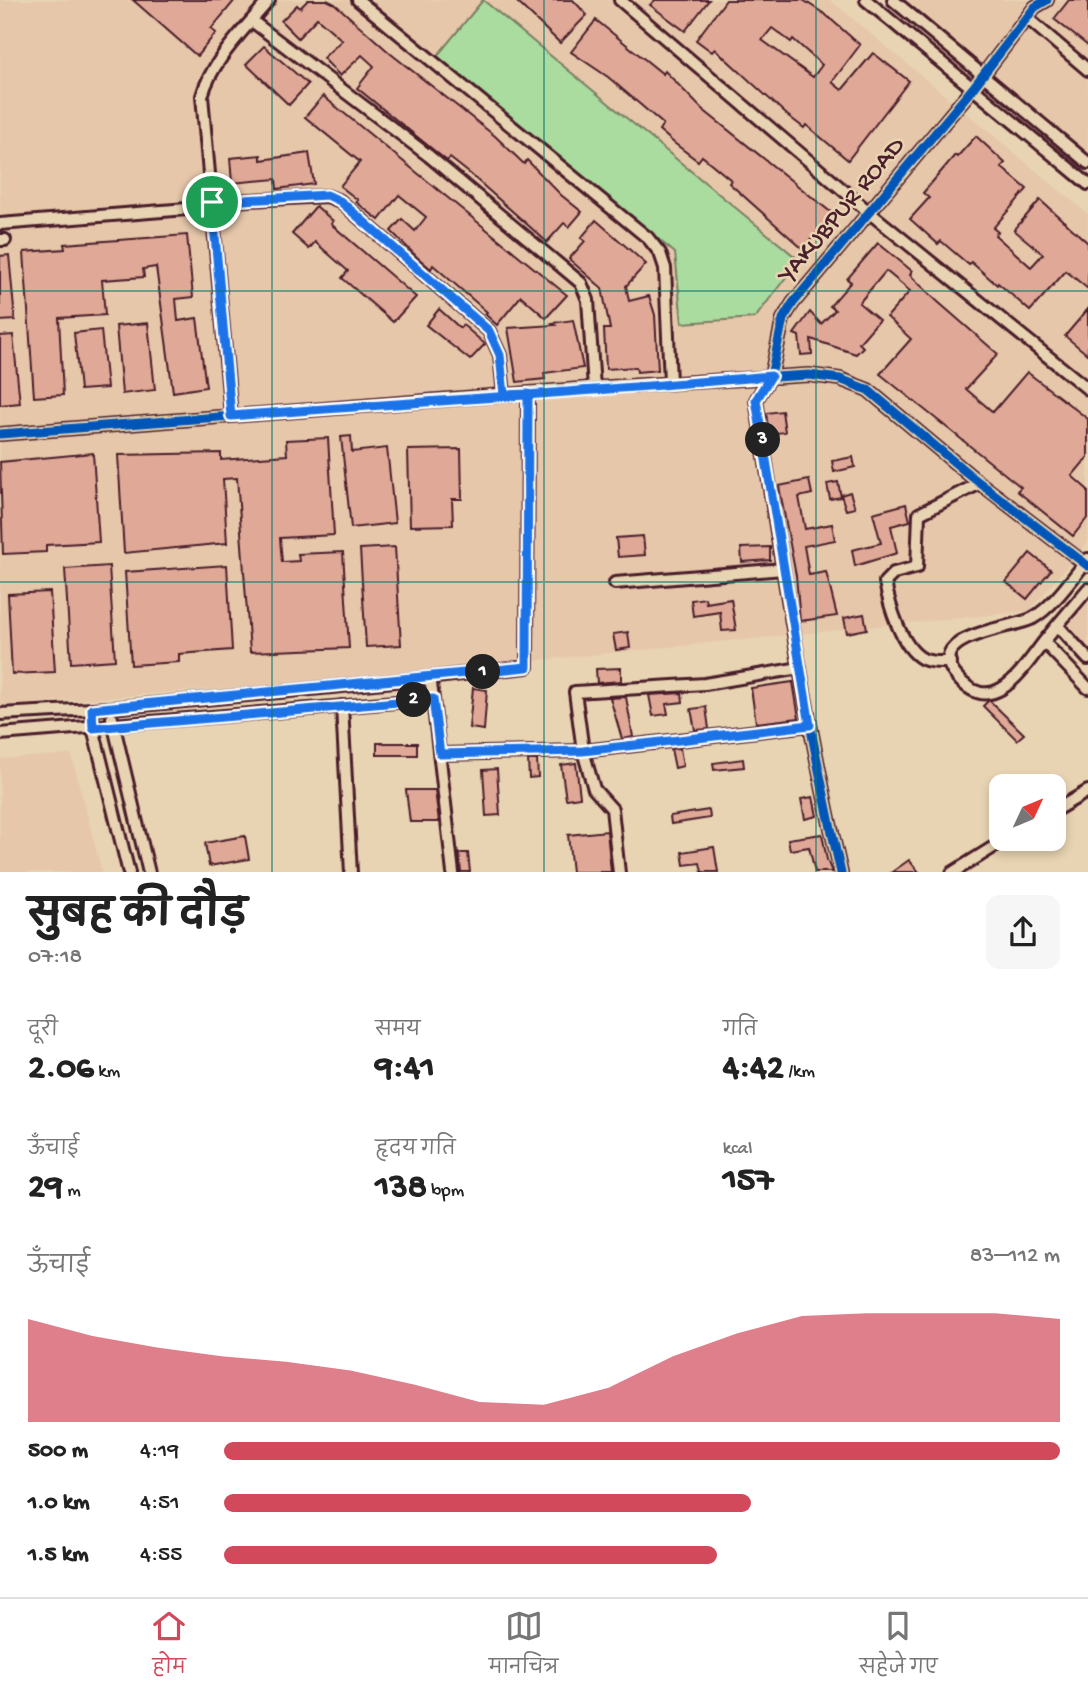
<!DOCTYPE html>
<html lang="hi">
<head>
<meta charset="utf-8">
<style>
	body { margin:0; font-family:"Gochi Hand","Playpen Sans Deva",sans-serif; background:#f6f6f6; color:#222; height:100vh; display:flex; flex-direction:column; font-size:26px; white-space:nowrap }
	* { box-sizing:border-box; margin:0 }
	p { font-size:23px; color:#767676 }
	.icon { flex:none; width:38px; height:38px; fill:none; stroke:currentColor; stroke-width:2; stroke-linecap:round; stroke-linejoin:round }
	.map { position:relative; height:872px; overflow:hidden }
	.panel { display:flex; flex-direction:column; background:#fff; flex:1 }
	.panel>* { flex:none }
	.needle { width:46px; rotate:46deg }
	.fabs { position:absolute; left:989px; top:774px; display:grid; gap:14px }
	.fabs a { display:grid; place-items:center; width:77px; height:77px; border-radius:14px; background:#fff; box-shadow:0 4px 10px #0003; font-size:35px }
	.pin { position:absolute; display:grid; place-items:center; width:60px; height:60px; color:#fff; margin:-30px; border:4px solid #fff; border-radius:50%; box-shadow:0 2px 7px #0007 }
	.km { position:absolute; width:35px; height:35px; margin:-18px; border-radius:50%; background:#222; color:#fff; font-size:19px; line-height:35px; text-align:center }
	.round { display:grid; place-items:center; flex:none; width:74px; height:74px; border-radius:14px; background:#f6f6f6 }
	.overview { display:flex; align-items:center; justify-content:space-between; height:119px; padding:0 28px }
	h1 { font-size:38px; font-weight:700; line-height:52px }
	.stats { display:grid; grid-template-columns:repeat(3,1fr); gap:10px; height:119px; padding:7px 28px }
	.stats div { display:grid; align-content:center }
	.stats b { font-size:35px; font-weight:700 }
	.stats small { font-size:19px; font-weight:400 }
	.stats p { font-size:19px }
	.chart { height:196px; padding:14px 28px }
	.chart p { display:flex; justify-content:space-between }
	.chart svg { width:100%; height:126px; margin-top:7px; fill:#d1495b; opacity:.7 }
	ul { padding:0 28px; list-style:none; font-size:23px }
	li { display:grid; grid-template-columns:112px 84px 1fr; align-items:center; height:52px }
	li i { height:18px; border-radius:9px; background:#d1495b }
	.dock { display:flex; justify-content:space-around; align-items:center; height:98px; border-top:2px solid #e0e0e0; background:#fff; font-size:19px; color:#767676 }
	.dock a { display:grid; justify-items:center; gap:4px }
	.dock .active { color:#d1495b }
	.map>svg:first-child { display:block }
	.built { fill:#e6c7aa }
	.green { fill:#a9dc9e; stroke:#7a7e64; stroke-width:2 }
	.building { fill:#e0a997; stroke:#4a1f2b; stroke-width:2; fill-rule:evenodd }
	.lines { fill:none; stroke-linecap:round; stroke-linejoin:round }
	.minor-casing { stroke:#4a1f2b; stroke-width:16 }
	.minor { stroke:#e8d4b2; stroke-width:10 }
	.cycleway-casing { stroke:#e8d4b2; stroke-width:13 }
	.cycleway { stroke:#0057b8; stroke-width:9 }
	.route-casing { stroke:#fff; stroke-width:14 }
	.route { stroke:#1a73e8; stroke-width:9 }
	.grid { fill:none; stroke:#0f766e; stroke-width:2; stroke-opacity:0.55 }
	.labels { text-anchor:middle; dominant-baseline:central; stroke-width:5; stroke-linejoin:round; paint-order:stroke }
	.street-label { font-size:26px; fill:#4a1f2b; stroke:#e8d4b2 }
</style>
</head>
<body>
<div class="map">
<svg width="1088" height="873" viewBox="0 0 1088 873">
	<rect width="100%" height="100%" fill="#e8d4b2"/>
	<filter id="ink" filterUnits="userSpaceOnUse"><feTurbulence type="fractalNoise" baseFrequency=".0143" numOctaves="2"/><feDisplacementMap in="SourceGraphic" scale="14" xChannelSelector="R" yChannelSelector="G"/><feConvolveMatrix kernelMatrix="1 2 1 2 8 2 1 2 1" color-interpolation-filters="sRGB"/></filter>
	<g filter="url(#ink)">
		<g class="built">
			<polygon points="0,0 830,0 1088,214 1088,542 1029,611 401,674 0,706"/>
			<polygon points="900,0 1088,0 1088,157"/>
			<polygon points="1088,600 1088,652 1065,626"/>
			<polygon points="71,754 102,872 0,872 0,759"/>
		</g>
		<polygon class="green" points="483,0 799,260 755,318 682,323 675,253 437,56"/>
		<g class="building">
			<polygon points="133,0 235,0 211,29 216,33 197,56"/>
			<polygon points="308,0 327,0 335,4 391,54 495,136 524,164 527,160 561,195 582,212 569,227 564,223 547,242 469,173 450,158 447,161 357,88 374,66 362,55 340,76 323,58 342,40 317,18 298,38 281,21 297,5 300,8"/>
			<polygon points="515,0 573,0 587,15 560,43"/>
			<polygon points="655,0 709,0 685,31 650,5"/>
			<path d="M726 0H803L826 15 860 45 832 82 842 90 873 53 909 81 848 160 806 125 804 128 787 115 715 49 712 52 696 40ZM772 28 791 42 793 39 822 65 813 77 762 40Z"/>
			<polygon points="1069,0 1088,0 1088,46 1054,19"/>
			<polygon points="596,20 663,74 665,71 702,109 833,214 803,249 729,183 731,180 702,156 698,161 674,143 659,130 663,124 608,77 571,52"/>
			<polygon points="264,46 308,84 289,105 246,64"/>
			<polygon points="323,96 567,295 546,318 521,296 497,325 485,314 487,312 433,265 431,269 417,257 391,231 402,219 415,231 426,217 399,195 379,220 356,202 358,200 340,186 360,162 305,117"/>
			<polygon points="976,136 1005,163 1001,167 1027,189 993,228 998,232 995,235 1031,267 1043,254 1014,230 1040,200 1088,243 1088,289 1066,271 1030,311 998,283 997,285 971,262 969,265 941,241 938,244 910,219 929,198 923,193 955,155 957,157"/>
			<polygon points="309,153 314,184 277,189 276,179 232,183 230,158 261,155 261,160"/>
			<polygon points="316,206 333,221 331,224 416,297 393,322 342,278 348,271 315,242 309,249 292,234"/>
			<polygon points="596,220 646,264 626,286 629,301 649,296 655,315 658,370 637,372 636,367 606,369 604,329 610,329 602,288 569,259 585,241 581,238"/>
			<polygon points="187,235 193,297 176,299 178,321 197,318 206,387 173,392 156,267 143,269 144,277 102,280 105,315 59,318 63,395 34,397 24,252 65,249 64,244"/>
			<polygon points="878,243 912,271 910,275 937,301 998,354 966,389 993,412 1027,372 1088,419 1088,457 1072,476 1088,490 1088,517 1073,536 1017,491 1021,487 880,374 911,339 887,317 910,291 886,271 859,303 879,320 859,343 863,347 856,354 811,339 812,354 801,355 799,336 794,334 810,312 821,324 835,310 830,306 851,282 847,279"/>
			<polygon points="9,255 15,320 0,321 0,256"/>
			<polygon points="439,309 460,328 463,325 485,344 470,360 426,325"/>
			<polygon points="1088,309 1088,355 1065,336"/>
			<polygon points="573,320 583,368 544,373 545,379 517,382 508,328 555,325 552,323"/>
			<polygon points="148,323 155,390 122,394 116,326"/>
			<polygon points="101,330 107,388 80,390 74,333"/>
			<polygon points="13,335 20,403 0,405 0,336"/>
			<polygon points="782,411 785,432 769,434 766,413"/>
			<polygon points="351,436 352,452 387,448 395,523 351,528 341,437"/>
			<polygon points="328,438 334,535 280,538 282,562 299,561 298,554 343,552 349,648 250,652 237,478 223,479 227,543 124,553 118,455 221,453 221,460 287,455 286,440"/>
			<polygon points="461,449 462,499 452,499 453,525 410,526 408,450"/>
			<polygon points="93,453 99,542 46,545 46,552 3,554 0,462"/>
			<polygon points="853,457 855,467 834,472 832,461"/>
			<polygon points="809,480 812,494 799,497 805,529 832,524 835,540 804,546 809,575 826,572 837,616 800,621 796,576 779,486"/>
			<polygon points="838,482 841,497 830,499 827,484"/>
			<polygon points="850,492 855,508 846,510 841,495"/>
			<polygon points="906,504 910,521 891,526 897,553 855,566 852,550 881,543 873,513"/>
			<polygon points="643,536 645,555 618,557 616,538"/>
			<polygon points="395,547 401,645 366,647 360,549"/>
			<polygon points="770,547 770,560 742,562 741,548"/>
			<polygon points="1030,553 1051,570 1027,599 1006,582"/>
			<polygon points="227,565 232,650 179,654 179,662 131,665 125,572"/>
			<polygon points="109,566 115,660 71,663 65,569"/>
			<polygon points="50,592 55,672 12,674 8,594"/>
			<polygon points="705,598 706,603 731,599 736,630 722,631 720,612 693,616 691,600"/>
			<polygon points="864,614 867,629 847,633 844,618"/>
			<polygon points="628,632 630,648 616,650 613,634"/>
			<polygon points="621,668 621,681 597,683 596,669"/>
			<polygon points="793,682 799,718 756,723 751,688"/>
			<polygon points="473,688 487,690 484,730 469,728"/>
			<polygon points="682,693 683,702 666,704 668,714 653,716 649,695"/>
			<polygon points="626,697 633,737 622,739 610,698"/>
			<polygon points="989,700 1024,734 1017,740 983,706"/>
			<polygon points="706,707 709,729 695,730 691,709"/>
			<rect x="377" y="743" width="40" height="12"/>
			<polygon points="680,748 683,766 675,768 671,749"/>
			<polygon points="743,759 744,767 714,770 713,763"/>
			<polygon points="528,760 537,760 538,777 529,778"/>
			<polygon points="576,763 580,797 566,799 561,765"/>
			<polygon points="497,769 500,815 486,816 483,770"/>
			<polygon points="406,790 435,790 439,822 410,822"/>
			<polygon points="813,797 817,816 805,819 801,799"/>
			<polygon points="709,810 710,818 671,824 670,816"/>
			<polygon points="607,831 611,872 572,872 568,835"/>
			<polygon points="822,834 827,860 832,872 815,872 809,847 790,850 788,839"/>
			<polygon points="245,836 249,859 209,866 205,843"/>
			<polygon points="714,847 718,872 702,872 700,863 684,865 682,852"/>
			<polygon points="459,853 468,853 470,872 461,872"/>
			<polygon points="909,860 919,872 892,872"/>
		</g>
		<g class="lines">
			<defs>
				<g id="minor">
					<polyline points="358,0 621,216 648,238 660,253 665,268 670,382"/>
					<polyline points="620,0 870,213 1088,389"/>
					<polyline points="866,0 1088,184"/>
					<polyline points="893,0 1088,163"/>
					<polyline points="1027,18 1088,70"/>
					<polyline points="252,21 429,156 581,283 588,300 594,388"/>
					<polyline points="212,202 327,196 340,201 489,331 500,355 504,395"/>
					<polyline points="0,224 212,207"/>
					<polyline points="0,240 5,240"/>
					<path d="M231 416 202 96C212 60 245 29 269 0"/>
					<polyline points="0,434 594,388 809,375 840,379 868,390 972,477 1088,566"/>
					<path d="M1088 559C1073 577 1054 606 1033 618 1014 629 920 634 957 677 993 719 1022 670 1043 643 1057 625 1073 607 1088 589"/>
					<polyline points="615,583 783,569"/>
					<polyline points="1058,626 1088,659"/>
					<polyline points="1044,642 1088,688"/>
					<path d="M950 662C941 662 932 663 923 659 901 648 889 604 885 582L894 573 917 567 919 514 980 483"/>
					<polyline points="427,678 527,667 528,394"/>
					<polyline points="342,706 351,873"/>
					<polyline points="92,709 93,728 129,873"/>
					<polyline points="0,714 111,708 427,678 431,684 433,699 453,873"/>
					<polyline points="112,718 149,873"/>
					<polyline points="0,734 433,699"/>
					<polyline points="440,754 583,751 810,725"/>
					<polyline points="1054,811 1088,791"/>
					<polyline points="619,873 612,809 594,789 583,751 575,692 705,684 800,668"/>
					<path d="M841 873C805 717 781 558 756 400L771 376 783 319 793 303 973 88 1035 7 1047 0"/>
					<polyline points="952,873 1008,838"/>
				</g>
			</defs>
			<use href="#minor" class="minor-casing"/>
			<use href="#minor" class="minor"/>
			<defs>
				<g id="cycleway">
					<polyline points="0,434 594,388 809,375 840,379 868,390 972,477 1088,566"/>
					<path d="M841 873C805 717 781 558 756 400L771 376 783 319 793 303 973 88 1035 7 1047 0"/>
				</g>
			</defs>
			<use href="#cycleway" class="cycleway-casing"/>
			<use href="#cycleway" class="cycleway"/>
		</g>
	</g>
	<g class="lines" filter="url(#ink)">
		<defs>
			<path id="route" d="M212 202 327 195 340 201 489 331 500 355 504 395 528 394 527 667 92 709 93 728 433 699 440 754 583 751 810 725 756 400 771 376C591 392 411 402 231 416L212 202"/>
		</defs>
		<use href="#route" class="route-casing"/>
		<use href="#route" class="route"/>
	</g>
	<path class="grid" d="M272 0V873M544 0V873M816 0V873M0 291H1088M0 582H1088"/>
	<g class="labels">
		<g class="street-label">
			<text transform="translate(843 211) rotate(-50)">YAKUBPUR ROAD</text>
		</g>
	</g>
</svg>
<div class="fabs">
<a><svg class="needle" viewBox="-14 -14 28 28"><path d="M0-13l5 13h-10z" fill="#e53935"/><path d="M0 13l5-13h-10z" fill="#767676"/></svg></a>
</div>
<div class="pin" style="left:212px;top:202px;background:#1e9e55"><svg class="icon" aria-label="arrive" viewBox="0 0 24 24"><path d="M6 21V4h12l-3 4 3 4H6"/></svg></div>
<b class="km" style="left:483px;top:672px">1</b>
<b class="km" style="left:414px;top:700px">2</b>
<b class="km" style="left:763px;top:440px">3</b>
</div>
<section class="panel">
<div class="overview"><div><h1>सुबह की दौड़</h1><p>07:18</p></div><a class="round"><svg class="icon" aria-label="share" viewBox="0 0 24 24"><path d="M12 15V3M7 8l5-5 5 5M5 13v7h14v-7"/></svg></a></div>
<div class="stats">
<div><p>दूरी</p><b>2.06<small> km</small></b></div>
<div><p>समय</p><b>9:41</b></div>
<div><p>गति</p><b>4:42<small> /km</small></b></div>
</div>
<div class="stats">
<div><p>ऊँचाई</p><b>29<small> m</small></b></div>
<div><p>हृदय गति</p><b>138<small> bpm</small></b></div>
<div><p>kcal</p><b>157</b></div>
</div>
<div class="chart"><p><span>ऊँचाई</span>83–112 m</p>
<svg viewBox="0 0 160 44" preserveAspectRatio="none"><path d="M0 44V8L10 14L20 18L30 21L40 23L50 26L60 31L70 37L80 38L90 32L100 21L110 13L120 7L130 6L140 6L150 6L160 8V44z"/></svg>
</div>
<ul>
<li><b>500 m</b>4:19<i style="width:100%"></i></li>
<li><b>1.0 km</b>4:51<i style="width:63%"></i></li>
<li><b>1.5 km</b>4:55<i style="width:59%"></i></li>
</ul>
</section>
<nav class="dock">
<a class="active"><svg class="icon" aria-label="home" viewBox="0 0 24 24"><path d="M3 11l9-7 9 7M6 9v11h12V9"/></svg>होम</a>
<a><svg class="icon" aria-label="map" viewBox="0 0 24 24"><path d="M3 6l6-2 6 2 6-2v14l-6 2-6-2-6 2zM9 4v14M15 6v14"/></svg>मानचित्र</a>
<a><svg class="icon" aria-label="saved" viewBox="0 0 24 24"><path d="M7 4h10v16l-5-4-5 4z"/></svg>सहेजे गए</a>
</nav>
</body>
</html>
